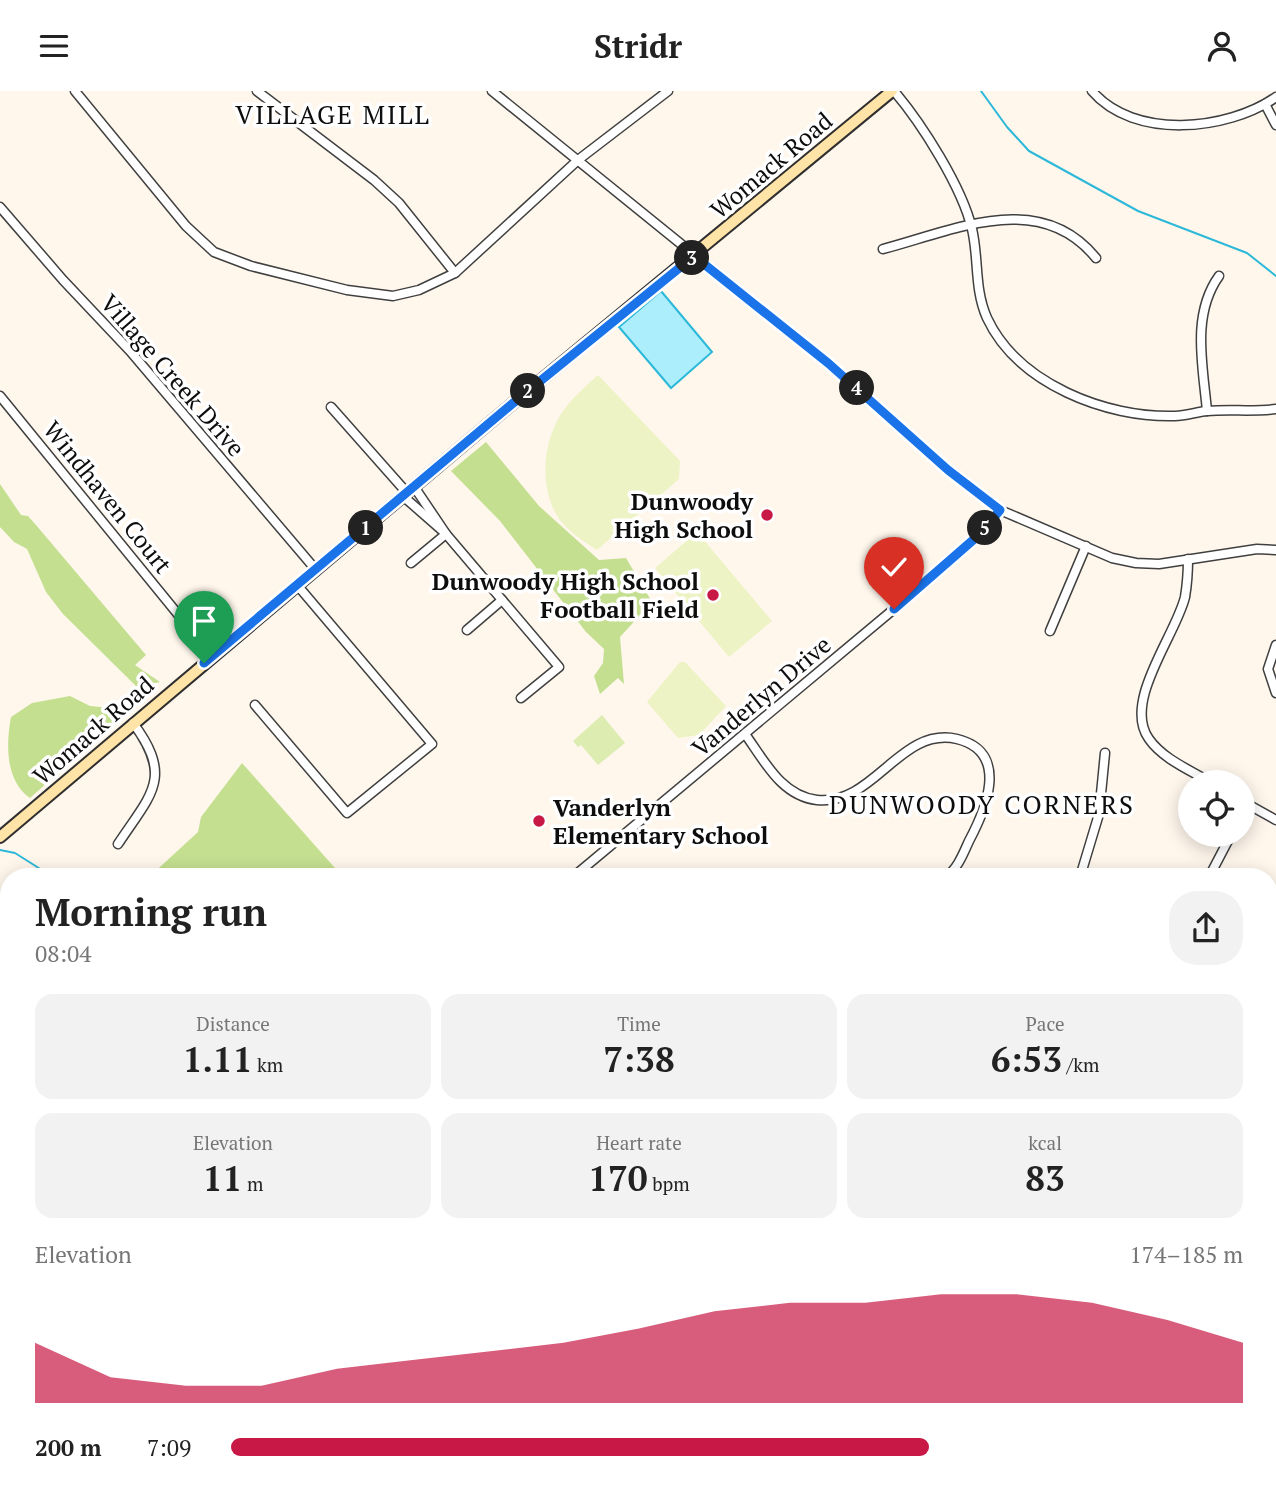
<!DOCTYPE html>
<html lang="en">
<head>
<meta charset="utf-8">
<style>
	body { margin:0; font-family:"PT Serif",serif; background:#f2f2f2; color:#222; height:100vh; display:flex; flex-direction:column; font-size:26px; white-space:nowrap }
	* { box-sizing:border-box; margin:0 }
	p { font-size:23px; color:#767676 }
	.icon { flex:none; width:38px; height:38px; fill:none; stroke:currentColor; stroke-width:2; stroke-linecap:round; stroke-linejoin:round }
	.map { position:relative; flex:1; overflow:hidden }
	.side { position:absolute; left:0px; top:777px; width:1278px; height:621px; display:flex; flex-direction:column; background:#fff; border-radius:28px 28px 0 0; box-shadow:0 4px 18px #0003 }
	.side>* { flex:none }
	.tools { position:absolute; left:1178px; top:679px; display:grid; gap:14px }
	.tools a { display:grid; place-items:center; width:77px; height:77px; border-radius:50%; background:#fff; box-shadow:0 4px 18px #0003; font-size:35px }
	.pin { position:absolute; display:grid; place-items:center; width:60px; height:60px; color:#fff; margin:-72px -30px; border-radius:50% 50% 50% 0; rotate:-45deg; box-shadow:0 0 7px #0007 }
	.pin .icon { rotate:45deg }
	.km { position:absolute; width:35px; height:35px; margin:-18px; border-radius:50%; background:#222; color:#fff; font-size:19px; line-height:35px; text-align:center }
	.round { display:grid; place-items:center; flex:none; width:74px; height:74px; border-radius:28px; background:#f2f2f2 }
	.head { display:flex; align-items:center; justify-content:space-between; height:119px; padding:0 35px }
	h1 { font-size:38px; font-weight:700; line-height:52px }
	.figures { display:grid; grid-template-columns:repeat(3,1fr); gap:10px; height:119px; padding:7px 35px }
	.figures div { display:grid; align-content:center; border-radius:18px; background:#f2f2f2; text-align:center }
	.figures b { font-size:35px; font-weight:700 }
	.figures small { font-size:19px; font-weight:400 }
	.figures p { font-size:19px }
	.chart { height:196px; padding:14px 35px }
	.chart p { display:flex; justify-content:space-between }
	.chart svg { width:100%; height:126px; margin-top:7px; fill:#c81946; opacity:.7 }
	ul { padding:0 35px; list-style:none; font-size:23px }
	li { display:grid; grid-template-columns:112px 84px 1fr; align-items:center; height:52px }
	li i { height:18px; border-radius:9px; background:#c81946 }
	header { display:flex; justify-content:space-between; align-items:center; height:91px; padding:0 35px; background:#fff; font-size:32px; font-weight:700 }
	.map>svg:first-child { display:block }
	.green { fill:#ddedb2 }
	.forest { fill:#c4df90 }
	.pitch { fill:#edf3c5 }
	.water { fill:#aceefc; stroke:#2cb8d9; stroke-width:2 }
	.lines { fill:none; stroke-linecap:round; stroke-linejoin:round }
	.stream { stroke:#2cb8d9; stroke-width:2 }
	.street-casing { stroke:#404040; stroke-width:11 }
	.secondary-casing { stroke:#2f2f2f; stroke-width:14 }
	.street { stroke:#fff; stroke-width:8 }
	.secondary { stroke:#ffe3a7; stroke-width:10 }
	.route-casing { stroke:#fff; stroke-width:14 }
	.route { stroke:#1a73e8; stroke-width:9 }
	.poi-dot { fill:#c81946; stroke:#fff; stroke-width:2.5 }
	.labels { text-anchor:middle; dominant-baseline:central; stroke-width:7; stroke-linejoin:round; paint-order:stroke }
	.street-label { font-size:24px; fill:#0d0d0d; stroke:#fff }
	.poi-label { font-size:24px; font-weight:bold; fill:#0d0d0d; stroke:#fff; text-anchor:end }
	.neighbourhood-label { font-size:26px; letter-spacing:2px; fill:#0d0d0d; stroke:#fff }
</style>
</head>
<body>
<header><svg class="icon" aria-label="menu" viewBox="0 0 24 24"><path d="M4 6h16M4 12h16M4 18h16"/></svg>Stridr<svg class="icon" aria-label="person" viewBox="0 0 24 24"><circle cx="12" cy="8" r="4"/><path d="M4 21q1-7 8-7t8 7"/></svg></header>
<div class="map">
<svg width="1276" height="1398" viewBox="0 0 1276 1398">
	<rect width="100%" height="100%" fill="#fff7ec"/>
	<polygon class="green" points="602,624 625,652 598,674 581,654 578,656 573,650"/>
	<g class="forest">
		<polygon points="486,351 539,415 599,469 626,467 652,511 620,546 624,593 618,587 600,603 594,585 603,572 604,558 586,541 500,430 451,380"/>
		<polygon points="0,393 21,424 28,425 36,434 146,564 135,574 160,591 137,596 63,523 46,501 27,458 14,451 0,436"/>
		<path d="M70 605 90 615 112 617 119 628 30 707C5 690 6 652 11 626L32 612Z"/>
		<polygon points="242,672 342,785 379,786 149,786 198,741 201,726"/>
	</g>
	<g class="pitch">
		<path d="M598 284 680 370 679 388 597 459C583 450 565 439 556 423 539 393 543 347 564 319 573 306 586 295 598 284Z"/>
		<polygon points="697,441 772,530 729,566 655,477"/>
		<polygon points="680,571 685,571 726,615 699,644 678,647 647,611"/>
		<polygon points="6,1026 9,1027 9,1120 0,1120 0,1029"/>
	</g>
	<polygon class="water" points="661,200 712,261 671,297 619,236"/>
	<g class="lines">
		<g class="stream">
			<polyline points="981,0 1007,36 1029,60 1138,120 1247,162 1276,185"/>
			<polyline points="0,759 15,762 53,786"/>
		</g>
		<defs>
			<g id="street">
				<polyline points="75,0 186,135 214,161 251,175 347,199 393,205 419,199 455,182 578,69 668,0"/>
				<polyline points="257,0 374,89 399,112 455,182"/>
				<polyline points="492,0 828,272 948,379 1000,419 1112,467 1136,472 1159,473 1257,458 1276,459"/>
				<path d="M894 0C922 33 962 96 972 138 979 167 974 198 987 227 1018 293 1106 327 1175 325 1186 325 1196 321 1207 320 1230 318 1253 321 1276 318"/>
				<path d="M1092 0C1134 49 1227 40 1276 6"/>
				<polyline points="1265,13 1276,34"/>
				<polyline points="0,116 63,189 130,260 316,479"/>
				<path d="M883 158C955 139 1040 98 1096 167"/>
				<polyline points="0,305 212,565"/>
				<polyline points="331,316 408,403"/>
				<path d="M1207 320C1203 275 1191 224 1219 185"/>
				<polyline points="415,397 446,443 559,576 521,607"/>
				<polyline points="404,406 444,441"/>
				<path d="M1188 468C1188 480 1187 494 1185 506 1176 544 1122 611 1149 648 1163 668 1190 679 1210 691"/>
				<polyline points="411,472 446,443"/>
				<polyline points="467,539 502,509"/>
				<polyline points="1050,540 1086,455"/>
				<polyline points="1276,554 1268,578 1276,602"/>
				<polyline points="255,614 347,722 432,653 298,495"/>
				<path d="M745 643C764 669 781 705 817 709 874 715 900 635 957 648 1011 661 985 720 969 750 963 763 958 777 946 786"/>
				<polyline points="1242,710 1276,729"/>
				<path d="M118 753C151 703 174 687 133 632"/>
				<polyline points="573,786 894,518 980,443 1000,419"/>
				<polyline points="1080,786 1099,723 1105,662"/>
				<polyline points="1209,786 1231,744"/>
				<polyline points="0,882 9,892"/>
				<polyline points="1269,1091 1276,1092"/>
				<polyline points="1269,1208 1276,1209"/>
				<polyline points="0,1380 9,1372"/>
				<polyline points="450,1390 460,1398"/>
				<polyline points="614,1390 622,1398"/>
				<polyline points="190,1398 197,1390"/>
				<polyline points="641,1398 653,1390"/>
				<polyline points="908,1398 921,1390"/>
			</g>
			<g id="secondary">
				<polyline points="0,746 512,313 892,0"/>
				<polyline points="1269,907 1276,897"/>
				<polyline points="0,1273 9,1276"/>
				<polyline points="272,1390 283,1398"/>
				<polyline points="970,1398 974,1390"/>
			</g>
		</defs>
		<use href="#street" class="street-casing"/>
		<use href="#secondary" class="secondary-casing"/>
		<use href="#street" class="street"/>
		<use href="#secondary" class="secondary"/>
	</g>
	<g class="lines">
		<defs>
			<polyline id="route" points="204,572 512,313 694,165 828,272 948,379 1000,419 980,443 894,518"/>
		</defs>
		<use href="#route" class="route-casing"/>
		<use href="#route" class="route"/>
	</g>
	<g class="poi-dot">
		<circle cx="767" cy="424" r="7"/>
		<circle cx="713" cy="504" r="7"/>
		<circle cx="539" cy="730" r="7"/>
	</g>
	<g class="labels">
		<g class="street-label">
			<text transform="translate(771 74) rotate(-40)">Womack Road</text>
			<text transform="translate(173 284) rotate(49)">Village Creek Drive</text>
			<text transform="translate(108 406) rotate(51)">Windhaven Court</text>
			<text transform="translate(761 605) rotate(-40)">Vanderlyn Drive</text>
			<text transform="translate(93 639) rotate(-41)">Womack Road</text>
		</g>
		<g class="poi-label">
			<text x="753" y="410">Dunwoody<tspan x="753" dy="28">High School</tspan></text>
			<text x="699" y="490">Dunwoody High School<tspan x="699" dy="28">Football Field</tspan></text>
			<text x="553" y="716" text-anchor="start">Vanderlyn<tspan x="553" dy="28">Elementary School</tspan></text>
		</g>
		<g class="neighbourhood-label">
			<text x="333" y="23">VILLAGE MILL</text>
			<text x="982" y="713">DUNWOODY CORNERS</text>
		</g>
	</g>
</svg>
<div class="tools">
<a><svg class="icon" aria-label="locate" viewBox="0 0 24 24"><circle cx="12" cy="12" r="6"/><path d="M12 2v4M12 18v4M2 12h4M18 12h4"/></svg></a>
</div>
<div class="pin" style="left:204px;top:572px;background:#1e9e55"><svg class="icon" aria-label="arrive" viewBox="0 0 24 24"><path d="M6 21V4h12l-3 4 3 4H6"/></svg></div>
<div class="pin" style="left:894px;top:518px;background:#d93025"><svg class="icon" aria-label="check" viewBox="0 0 24 24"><path d="M5 12l5 5 9-10"/></svg></div>
<b class="km" style="left:366px;top:437px">1</b>
<b class="km" style="left:528px;top:300px">2</b>
<b class="km" style="left:692px;top:167px">3</b>
<b class="km" style="left:857px;top:297px">4</b>
<b class="km" style="left:985px;top:437px">5</b>
<section class="side">
<div class="head"><div><h1>Morning run</h1><p>08:04</p></div><a class="round"><svg class="icon" aria-label="share" viewBox="0 0 24 24"><path d="M12 15V3M7 8l5-5 5 5M5 13v7h14v-7"/></svg></a></div>
<div class="figures">
<div><p>Distance</p><b>1.11<small> km</small></b></div>
<div><p>Time</p><b>7:38</b></div>
<div><p>Pace</p><b>6:53<small> /km</small></b></div>
</div>
<div class="figures">
<div><p>Elevation</p><b>11<small> m</small></b></div>
<div><p>Heart rate</p><b>170<small> bpm</small></b></div>
<div><p>kcal</p><b>83</b></div>
</div>
<div class="chart"><p><span>Elevation</span>174–185 m</p>
<svg viewBox="0 0 160 44" preserveAspectRatio="none"><path d="M0 44V23L10 35L20 38L30 38L40 32L50 29L60 26L70 23L80 18L90 12L100 9L110 9L120 6L130 6L140 9L150 15L160 23V44z"/></svg>
</div>
<ul>
<li><b>200 m</b>7:09<i style="width:69%"></i></li>
</ul>
</section>
</div>
</body>
</html>
